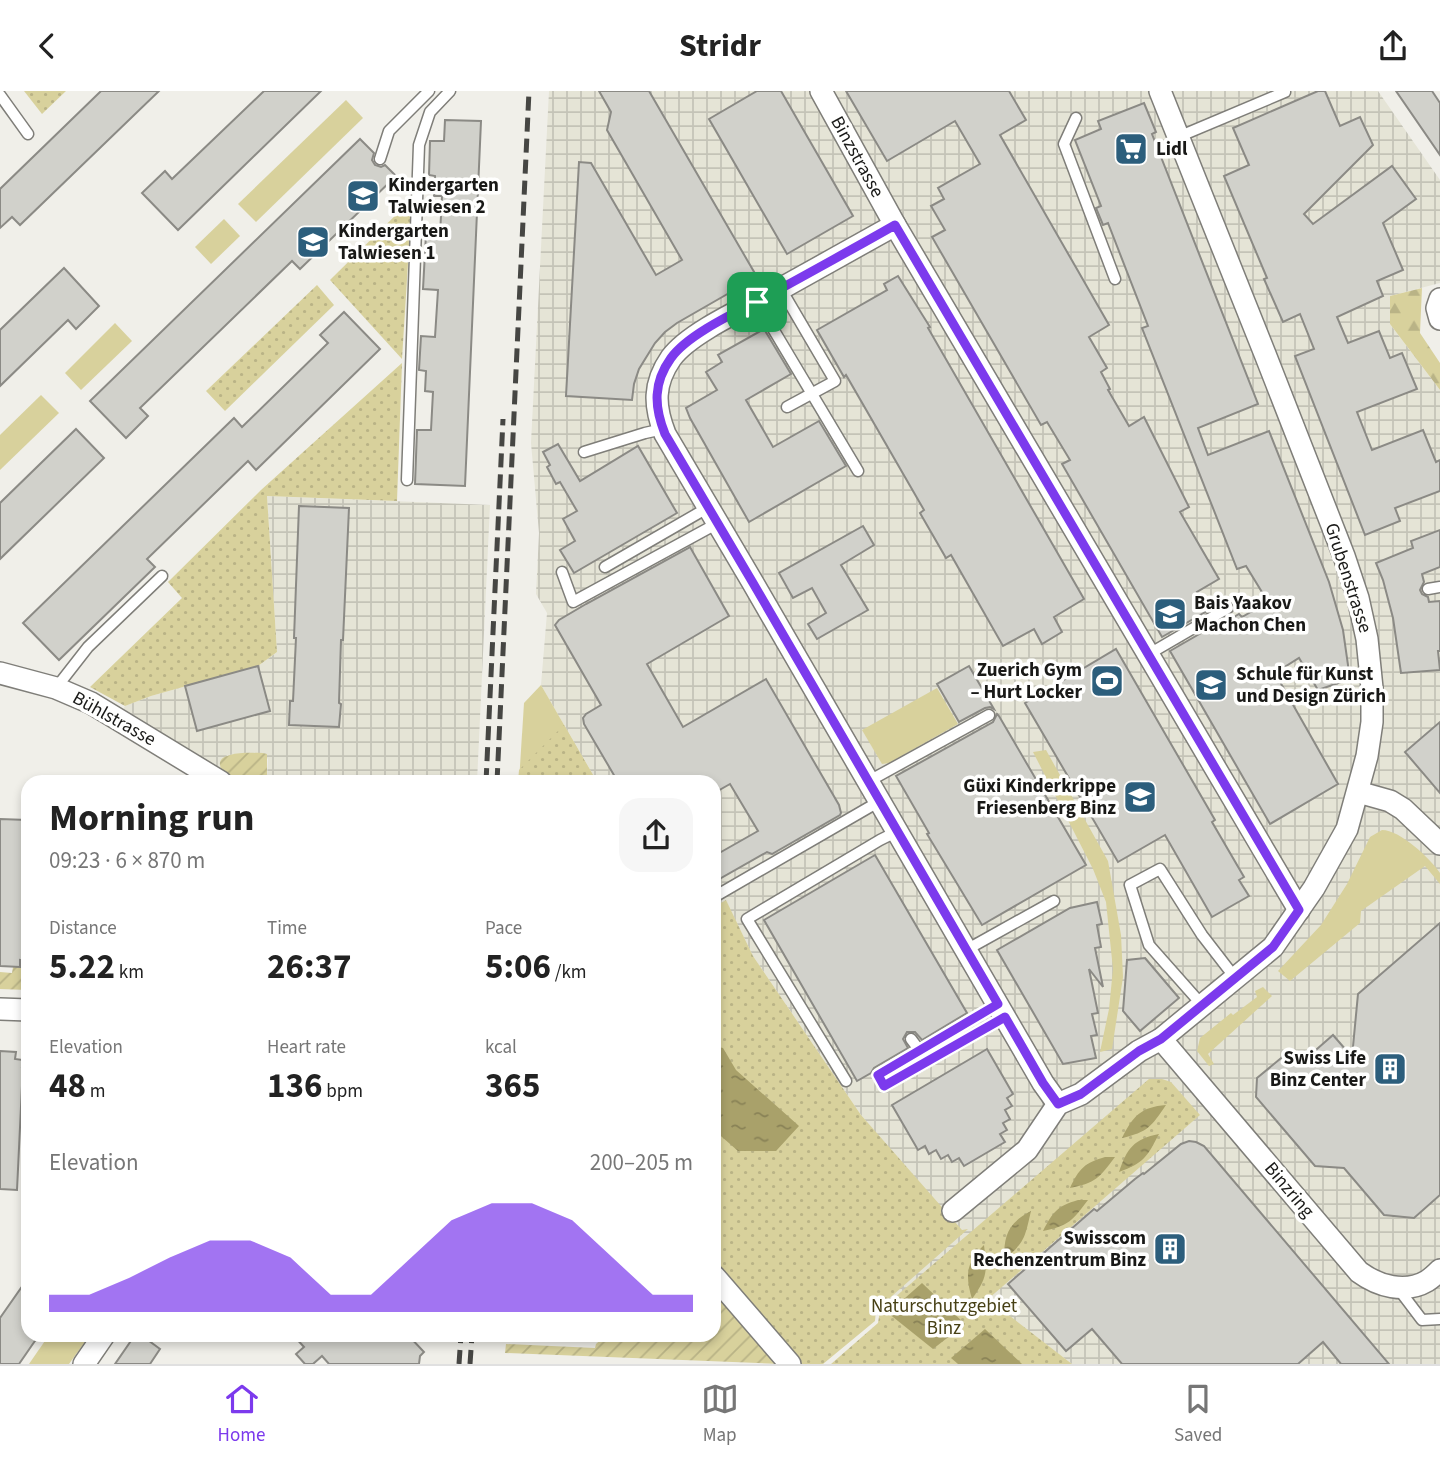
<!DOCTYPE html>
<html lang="en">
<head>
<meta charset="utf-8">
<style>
	body { margin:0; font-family:"Source Sans 3",sans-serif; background:#f6f6f6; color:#222; height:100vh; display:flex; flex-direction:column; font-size:26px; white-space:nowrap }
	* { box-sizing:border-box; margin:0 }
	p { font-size:23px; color:#767676 }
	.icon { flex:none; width:38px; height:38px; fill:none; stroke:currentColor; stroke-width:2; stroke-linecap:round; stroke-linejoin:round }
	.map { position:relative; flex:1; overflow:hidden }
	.details { position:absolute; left:21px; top:684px; width:700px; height:567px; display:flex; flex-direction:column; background:#fff; border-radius:21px; box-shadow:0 4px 10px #0003 }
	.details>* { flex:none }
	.pin { position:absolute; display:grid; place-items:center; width:60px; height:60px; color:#fff; margin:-30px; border-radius:14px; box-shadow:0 4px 10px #0006 }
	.round { display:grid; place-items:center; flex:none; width:74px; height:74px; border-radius:21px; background:#f6f6f6 }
	.headline { display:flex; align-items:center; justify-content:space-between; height:119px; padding:0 28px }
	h1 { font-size:38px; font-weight:700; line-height:52px }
	.metrics { display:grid; grid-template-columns:repeat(3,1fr); gap:10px; height:119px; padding:7px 28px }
	.metrics div { display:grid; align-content:center }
	.metrics b { font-size:35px; font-weight:700 }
	.metrics small { font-size:19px; font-weight:400 }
	.metrics p { font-size:19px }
	.chart { height:196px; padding:14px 28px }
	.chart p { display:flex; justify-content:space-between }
	.chart svg { width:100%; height:126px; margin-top:7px; fill:#7c3aed; opacity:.7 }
	header { display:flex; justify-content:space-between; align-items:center; height:91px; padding:0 28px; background:#fff; font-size:32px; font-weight:700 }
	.dock { display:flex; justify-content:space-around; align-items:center; height:98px; border-top:2px solid #e0e0e0; background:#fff; font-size:19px; color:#767676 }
	.dock a { display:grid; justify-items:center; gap:4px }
	.dock .current { color:#7c3aed }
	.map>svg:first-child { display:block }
	.industrial { fill:url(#industrial-grid) }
	.grass { fill:#d8d19c }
	.forest { fill:url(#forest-firs) }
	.park { fill:url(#park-dots) }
	.garden { fill:url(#garden-furrows) }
	.water { fill:url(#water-ripples) }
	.building { fill:#d1d1cb; stroke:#8b8a85; stroke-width:2 }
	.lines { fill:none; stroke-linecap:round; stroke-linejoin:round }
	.service-casing { stroke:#7f7e79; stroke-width:13 }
	.minor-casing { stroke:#7f7e79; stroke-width:24 }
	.service { stroke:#fff; stroke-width:10 }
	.minor { stroke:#fff; stroke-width:21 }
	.rail { stroke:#464643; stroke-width:5; stroke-dasharray:14 7; stroke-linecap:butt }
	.route-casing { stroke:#fff; stroke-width:14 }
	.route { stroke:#7c3aed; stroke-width:9 }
	.labels { text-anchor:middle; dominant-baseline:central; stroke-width:7; stroke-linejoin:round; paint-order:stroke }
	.poi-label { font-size:19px; font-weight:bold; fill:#191917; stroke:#fffffe; text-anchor:start }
	.street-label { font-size:19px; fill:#191917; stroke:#fffffe }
	.park-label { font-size:19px; fill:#474015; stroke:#fffffe }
</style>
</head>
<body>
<header><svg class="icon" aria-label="back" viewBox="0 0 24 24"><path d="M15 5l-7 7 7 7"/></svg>Stridr<svg class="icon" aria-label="share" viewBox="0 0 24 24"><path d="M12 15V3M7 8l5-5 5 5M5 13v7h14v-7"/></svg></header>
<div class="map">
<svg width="1440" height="1273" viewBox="0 0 1440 1273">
	<defs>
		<pattern id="industrial-grid" width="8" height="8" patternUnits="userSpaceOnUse" patternTransform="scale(1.75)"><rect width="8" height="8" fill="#e5e4d6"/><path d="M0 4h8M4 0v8" fill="none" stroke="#c4c3b7"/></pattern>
		<pattern id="forest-firs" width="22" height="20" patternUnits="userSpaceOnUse" patternTransform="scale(1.75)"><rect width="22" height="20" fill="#d8d19c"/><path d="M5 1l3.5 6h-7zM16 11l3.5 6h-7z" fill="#b9b386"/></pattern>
		<pattern id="park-dots" width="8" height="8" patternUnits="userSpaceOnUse" patternTransform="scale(1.75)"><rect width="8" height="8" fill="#d8d19c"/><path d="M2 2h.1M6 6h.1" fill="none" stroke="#b9b386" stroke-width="1.8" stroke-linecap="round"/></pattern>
		<pattern id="garden-furrows" width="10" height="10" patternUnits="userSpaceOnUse" patternTransform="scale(1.75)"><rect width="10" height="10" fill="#d8d19c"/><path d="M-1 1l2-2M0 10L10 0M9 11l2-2" fill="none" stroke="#b9b386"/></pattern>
		<pattern id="water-ripples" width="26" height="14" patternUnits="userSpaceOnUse" patternTransform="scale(1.75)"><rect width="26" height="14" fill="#a9a16a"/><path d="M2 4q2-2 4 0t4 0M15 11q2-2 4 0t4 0" fill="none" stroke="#898256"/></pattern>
	</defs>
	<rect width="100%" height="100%" fill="#f0efe9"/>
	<g class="industrial">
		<polygon points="549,0 1378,0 1440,89 1440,192 1390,205 1390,233 1440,299 1440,1273 1072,1273 938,1171 880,1219 866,1201 950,1130 861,1024 753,865 726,810 714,816 714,691 597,691 541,594 547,522 536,503 539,442 531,352"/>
		<polygon points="267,405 490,414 477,691 302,691 302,687 267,686 268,668 263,662 227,664 221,680 122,620 125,615 151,605 258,575 277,561"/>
	</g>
	<g class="grass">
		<polygon points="346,9 363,27 256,131 238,113"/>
		<polygon points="224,128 240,145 211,173 195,156"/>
		<polygon points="115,232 132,250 81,299 65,282"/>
		<polygon points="41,304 59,322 0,379 0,344"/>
		<polygon points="541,594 597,691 519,691 524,612"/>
		<polygon points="937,597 958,633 889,672 882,673 862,639"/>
		<polygon points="1046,659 1108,770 1121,844 1123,886 1112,958 1100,961 1109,918 1113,878 1106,811 1093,778 1033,661"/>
		<path d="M1382 739C1400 739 1430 767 1440 782V793L1425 775 1361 820 1360 832 1290 890 1278 880 1321 834 1347 793 1370 746Z"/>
		<polygon points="1263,896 1272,905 1208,963 1214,973 1209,975 1197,960 1200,947 1231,922 1233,924 1257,906 1255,900"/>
		<polygon points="49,1244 90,1244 69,1273 29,1273"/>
	</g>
	<polygon class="forest" points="1422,197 1420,242 1440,272 1440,299 1390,233 1390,205"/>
	<g class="park">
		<polygon points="24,0 66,0 42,23"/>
		<polygon points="412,108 402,268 330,189"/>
		<polygon points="317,194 334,214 225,320 206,300"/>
		<polygon points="402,272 397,410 267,405 277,561 258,575 151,605 125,615 90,596 182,507 168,491 261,399"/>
		<polygon points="564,634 597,691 518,691 519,679"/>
		<polygon points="726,809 753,865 861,1024 962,1139 968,1138 876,1219 875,1230 823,1273 792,1273 714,1178 714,816"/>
		<polygon points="1149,988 1162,988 1171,991 1200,1024 988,1208 1072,1273 831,1273 878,1232 880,1219"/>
	</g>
	<g class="garden">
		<path d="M263 662 267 663V686L303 687 302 691C289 691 245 694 235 690 224 686 210 668 230 664 240 661 253 662 263 662Z"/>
		<polygon points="28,862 28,899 0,898 0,881 12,882 13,876 20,876 20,869 27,870"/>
		<polygon points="714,1196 782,1273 505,1262 506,1253 595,1257 596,1253 606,1244 714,1244"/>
	</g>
	<g class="water">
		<polygon points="714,955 723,957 736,979 799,1035 776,1060 738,1060 714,1039"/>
		<path d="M1166 1014C1151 1036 1148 1041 1122 1047 1133 1025 1141 1016 1166 1014Z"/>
		<path d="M1159 1043C1147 1066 1144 1072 1119 1081 1127 1057 1134 1048 1159 1043Z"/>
		<path d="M1105 1066H1115C1099 1087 1096 1092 1070 1097 1079 1078 1084 1072 1105 1066Z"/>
		<path d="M1078 1109H1088C1073 1129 1069 1135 1043 1140 1053 1121 1057 1115 1078 1109Z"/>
		<path d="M1031 1120C1025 1146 1025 1152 1004 1168 1004 1144 1008 1132 1031 1120Z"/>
		<path d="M984 1154C987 1180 988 1186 972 1208 965 1184 966 1172 984 1154Z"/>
		<polygon points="922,1192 965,1233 933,1258 888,1222"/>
		<polygon points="985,1238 1022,1273 958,1273 951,1267"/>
	</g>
	<g class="building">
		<polygon points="101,0 159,0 20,134 12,126 0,137 0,98"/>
		<polygon points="264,0 321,0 178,139 142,102 165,80 172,88"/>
		<polygon points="599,0 649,0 757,186 677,232 665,241 655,252 639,278 634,293 632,309 566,305 579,71 591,72 656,184 682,169 607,39 611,21"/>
		<polygon points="757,0 781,0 853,125 787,163 709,28"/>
		<polygon points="846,0 1009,0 1026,29 1000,44 1109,234 1089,246 1107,277 1101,281 1110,298 1108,299 1129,335 1144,326 1189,416 1180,421 1219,488 1197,501 1207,520 1162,546 1062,373 1070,369 1047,331 1041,334 932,146 945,139 931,115 944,108 938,97 980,73 955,30 887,70"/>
		<polygon points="1318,0 1325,0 1340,35 1360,26 1373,54 1304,123 1313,133 1392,75 1416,108 1383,132 1403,179 1377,190 1383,205 1337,226 1348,252 1379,240 1390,267 1402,262 1417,298 1357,321 1372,359 1423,339 1436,371 1440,369 1440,400 1395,417 1400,430 1365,444 1295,265 1314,258 1300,223 1283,231 1264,188 1267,187 1224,85 1249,74 1233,37"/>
		<polygon points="1396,0 1432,0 1440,12 1440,64"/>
		<polygon points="1144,12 1156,41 1152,43 1258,313 1198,337 1208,364 1269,340 1329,491 1343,539 1350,588 1318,599 1299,567 1275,582 1338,693 1270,733 1170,560 1215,534 1217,536 1239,523 1242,526 1268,511 1246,475 1237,478 1142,237 1148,235 1108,132 1103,134 1096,117 1101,115 1075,49 1101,38 1098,30"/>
		<polygon points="445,29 481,30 465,395 415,393 417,339 431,339 433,301 425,300 426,280 419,279 421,245 435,246 438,199 423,198 426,143 440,144 442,105 434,105 435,85 429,84 430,50 444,50"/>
		<polygon points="360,48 374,62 372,69 375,74 381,76 385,74 396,85 300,178 292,170 140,317 148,325 126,347 90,310"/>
		<polygon points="64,177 99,215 76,238 68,229 0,295 0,239"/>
		<polygon points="898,185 930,236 928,237 1084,508 1054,526 1062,541 1042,553 1034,538 1003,555 951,464 946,467 920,422 924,419 846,284 844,286 817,239 887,199 884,193"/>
		<polygon points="344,221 380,258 256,379 248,370 147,468 155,476 59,569 23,532 234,327 242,336 328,252 320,244"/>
		<polygon points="764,238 791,283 746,309 773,356 819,330 846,375 749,431 690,327 686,317 717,299 706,281 722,271 718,264"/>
		<polygon points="76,338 104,367 0,468 0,412"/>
		<polygon points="558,353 580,390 638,355 677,422 574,482 560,459 575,450 563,428 577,420 560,391 556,393 547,376 550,374 543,361"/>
		<polygon points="299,415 349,417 343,549 341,549 339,612 341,613 339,636 289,634 290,610 293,610 296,547 294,547"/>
		<polygon points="863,435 874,454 841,474 868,519 817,548 808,533 826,522 812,497 793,507 779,482"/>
		<polygon points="1440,439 1440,476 1422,483 1424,491 1420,499 1422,503 1428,506 1429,511 1440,510 1440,560 1438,560 1440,579 1401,582 1393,527 1383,489 1376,472 1413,457 1411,450"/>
		<polygon points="690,456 729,525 647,573 683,636 766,588 839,714 841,722 840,724 772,763 767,761 714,791 714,765 758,740 730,693 714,702 714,691 618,691 584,633 583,627 586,623 601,614 555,534 559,529 586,513"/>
		<polygon points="1116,558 1215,729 1212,731 1244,786 1239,789 1249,805 1212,826 1165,744 1118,771 1025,612"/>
		<polygon points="258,575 270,620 197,640 185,595"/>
		<polygon points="969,575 994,618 990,616 985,617 959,631 937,593"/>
		<polygon points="997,623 999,625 1086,774 982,834 927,743 929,742 896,685 993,631"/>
		<polygon points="1440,631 1440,702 1405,661"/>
		<polygon points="0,728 27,729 28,862 27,870 20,869 20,876 0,875"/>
		<polygon points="875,764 967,922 922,949 915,941 907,941 903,948 908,957 874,977 871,982 857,990 764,829"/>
		<polygon points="1097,811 1102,833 1097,834 1101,856 1095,857 1103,896 1089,878 1098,922 1092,923 1097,944 1091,945 1096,967 1063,973 997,859 1070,817"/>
		<polygon points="1440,832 1440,1104 1414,1127 1384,1124 1344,1077 1315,1075 1256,1006 1257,987 1286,963 1309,965 1333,944 1352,966 1358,903"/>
		<polygon points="1145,867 1179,907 1140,940 1123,920 1127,869"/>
		<polygon points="987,958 1013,1003 1007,1007 1012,1015 1005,1019 1010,1028 1003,1032 1007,1039 1000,1043 1005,1051 964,1075 959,1067 952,1071 948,1064 941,1068 936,1059 929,1063 925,1055 918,1059 892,1014"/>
		<polygon points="0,960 16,961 15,968 23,969 22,976 28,976 27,996 22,995 17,1099 0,1098"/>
		<polygon points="1189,1050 1196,1051 1204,1055 1389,1273 1341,1273 1323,1251 1298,1273 1122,1273 1092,1238 1066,1260 1008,1193 1094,1118 1097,1120 1135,1088 1143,1082 1144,1083 1181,1053"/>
		<polygon points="28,1187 28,1244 39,1244 19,1273 0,1273 0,1227"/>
		<polygon points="135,1244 141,1244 160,1258 150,1273 115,1273"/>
		<polygon points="293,1244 408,1244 424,1261 420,1265 419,1273 329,1273 322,1265 313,1273 305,1273 296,1263 304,1256"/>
	</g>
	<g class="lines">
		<defs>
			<g id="service">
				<polyline points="0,4 28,43"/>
				<polyline points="1076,27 1064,53 1115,188"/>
				<polyline points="1178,46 1285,1"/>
				<polyline points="380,68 389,40 429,0"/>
				<polyline points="781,198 835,290 787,316"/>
				<polyline points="757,211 858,380"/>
				<polyline points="584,361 645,342 663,338"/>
				<polyline points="407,389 419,54 430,21 450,0"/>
				<polyline points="605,476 709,416"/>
				<polyline points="562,481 573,511 718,432"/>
				<polyline points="1428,498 1440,496"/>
				<polyline points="1149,563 1228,517"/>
				<polyline points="56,597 88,556 162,485"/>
				<polyline points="869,690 989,624"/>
				<polyline points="714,806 880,710"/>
				<polyline points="966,859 1054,810"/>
				<polyline points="998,913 878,984 884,995 1005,926"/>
				<polyline points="1203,915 1149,854 1130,794 1160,778 1202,844 1236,888"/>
				<polyline points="911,948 920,960"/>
				<polyline points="846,990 747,828 880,749 898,740"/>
				<polyline points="1397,1196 1422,1229 1440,1228"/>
			</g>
			<g id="minor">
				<polyline points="821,0 895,134 1299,819"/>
				<path d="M895 134C854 157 814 179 773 202 745 217 689 242 671 267 653 293 654 315 665 343L753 492 1043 992 1058 1013"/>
				<polyline points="1440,208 1437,217 1440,228"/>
				<polyline points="0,582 56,597 91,612 221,691"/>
				<polyline points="1358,701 1390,710 1403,718 1440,753"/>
				<polyline points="0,918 28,919"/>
				<path d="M1161 948 1359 1181C1378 1195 1405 1203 1427 1190 1432 1187 1436 1183 1440 1179"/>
				<polyline points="953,1120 1027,1059 1058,1013 1081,1003 1139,960 1161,948 1273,856 1314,797 1347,738 1367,665 1372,631 1372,597 1367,548 1358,507 1344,465 1265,263 1160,0"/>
				<polyline points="714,1185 790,1273"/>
				<polyline points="84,1273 104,1244"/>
			</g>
		</defs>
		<use href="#service" class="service-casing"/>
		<use href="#minor" class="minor-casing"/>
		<use href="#service" class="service"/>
		<use href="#minor" class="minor"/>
		<g class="rail">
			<polyline points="486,691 503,328"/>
			<polyline points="497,691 529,0"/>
			<polyline points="459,1273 461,1244"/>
			<polyline points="470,1273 472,1244"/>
		</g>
	</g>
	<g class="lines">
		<defs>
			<path id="route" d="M895 134 1299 819 1273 856 1161 948 1139 960 1081 1003 1058 1013 1043 992 1005 926 884 995 878 984 998 913 753 492 665 343C654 315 653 292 671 267 689 242 741 219 769 204 811 181 853 158 895 134Z"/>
		</defs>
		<use href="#route" class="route-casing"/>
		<use href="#route" class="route"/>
	</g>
	<defs>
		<symbol id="supermarket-square" viewBox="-11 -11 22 22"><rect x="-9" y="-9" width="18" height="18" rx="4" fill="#2c5e7c" stroke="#fffffe"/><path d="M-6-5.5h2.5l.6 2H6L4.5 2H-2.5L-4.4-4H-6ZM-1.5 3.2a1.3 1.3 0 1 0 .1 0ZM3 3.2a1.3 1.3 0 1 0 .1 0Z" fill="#fff"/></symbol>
		<symbol id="school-square" viewBox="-11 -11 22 22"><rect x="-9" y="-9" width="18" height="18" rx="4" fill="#2c5e7c" stroke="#fffffe"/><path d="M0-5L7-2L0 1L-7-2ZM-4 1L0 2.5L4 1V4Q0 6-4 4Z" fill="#fff"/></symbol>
		<symbol id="stadium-square" viewBox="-11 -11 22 22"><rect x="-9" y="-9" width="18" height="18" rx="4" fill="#2c5e7c" stroke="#fffffe"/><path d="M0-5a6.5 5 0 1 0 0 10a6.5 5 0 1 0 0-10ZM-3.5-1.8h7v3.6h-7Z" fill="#fff"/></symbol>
		<symbol id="building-square" viewBox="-11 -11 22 22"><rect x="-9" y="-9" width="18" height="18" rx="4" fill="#2c5e7c" stroke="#fffffe"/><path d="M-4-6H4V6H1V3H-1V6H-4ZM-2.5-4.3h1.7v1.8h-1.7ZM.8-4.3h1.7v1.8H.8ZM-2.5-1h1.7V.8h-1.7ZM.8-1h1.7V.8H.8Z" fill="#fff"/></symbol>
	</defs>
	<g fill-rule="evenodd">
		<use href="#supermarket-square" x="1112" y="39" width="38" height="38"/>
		<use href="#school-square" x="344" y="86" width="38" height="38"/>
		<use href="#school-square" x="294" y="132" width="38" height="38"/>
		<use href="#school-square" x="1151" y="504" width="38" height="38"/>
		<use href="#stadium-square" x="1088" y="571" width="38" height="38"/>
		<use href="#school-square" x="1192" y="575" width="38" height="38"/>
		<use href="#school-square" x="1121" y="687" width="38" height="38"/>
		<use href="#building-square" x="1371" y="959" width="38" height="38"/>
		<use href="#building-square" x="1151" y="1139" width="38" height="38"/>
	</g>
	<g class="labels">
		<g class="poi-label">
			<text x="1156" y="58">Lidl</text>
			<text x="388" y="94">Kindergarten<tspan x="388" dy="22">Talwiesen 2</tspan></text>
			<text x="338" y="140">Kindergarten<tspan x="338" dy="22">Talwiesen 1</tspan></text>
			<text x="1194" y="512">Bais Yaakov<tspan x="1194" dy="22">Machon Chen</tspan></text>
			<text x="1082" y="579" text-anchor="end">Zuerich Gym<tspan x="1082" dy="22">– Hurt Locker</tspan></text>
			<text x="1236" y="583">Schule für Kunst<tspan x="1236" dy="22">und Design Zürich</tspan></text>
			<text x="1116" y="695" text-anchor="end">Güxi Kinderkrippe<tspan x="1116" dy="22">Friesenberg Binz</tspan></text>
			<text x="1366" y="967" text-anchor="end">Swiss Life<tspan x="1366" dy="22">Binz Center</tspan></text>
			<text x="1146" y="1147" text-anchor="end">Swisscom<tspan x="1146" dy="22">Rechenzentrum Binz</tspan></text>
		</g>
		<g class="street-label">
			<text transform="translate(857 66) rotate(61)">Binzstrasse</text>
			<text transform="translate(1348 487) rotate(72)">Grubenstrasse</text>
			<text transform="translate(114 628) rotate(29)">Bühlstrasse</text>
			<text transform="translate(1289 1099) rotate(50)">Binzring</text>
		</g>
		<g class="park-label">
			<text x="944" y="1215">Naturschutzgebiet<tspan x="944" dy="22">Binz</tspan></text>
		</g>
	</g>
</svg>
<div class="pin" style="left:757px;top:211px;background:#1e9e55"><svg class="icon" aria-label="arrive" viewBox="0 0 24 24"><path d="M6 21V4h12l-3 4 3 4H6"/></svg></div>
<section class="details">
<div class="headline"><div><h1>Morning run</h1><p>09:23 · 6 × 870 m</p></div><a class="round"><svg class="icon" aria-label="share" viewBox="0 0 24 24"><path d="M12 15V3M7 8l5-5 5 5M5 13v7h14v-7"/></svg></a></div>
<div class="metrics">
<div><p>Distance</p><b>5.22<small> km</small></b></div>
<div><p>Time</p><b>26:37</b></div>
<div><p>Pace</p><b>5:06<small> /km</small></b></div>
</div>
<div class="metrics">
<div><p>Elevation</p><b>48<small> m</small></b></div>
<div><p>Heart rate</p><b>136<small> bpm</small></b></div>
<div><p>kcal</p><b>365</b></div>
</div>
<div class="chart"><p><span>Elevation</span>200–205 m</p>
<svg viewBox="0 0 160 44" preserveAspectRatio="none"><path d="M0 44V38L10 38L20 32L30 25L40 19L50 19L60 25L70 38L80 38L90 25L100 12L110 6L120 6L130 12L140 25L150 38L160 38V44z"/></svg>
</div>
</section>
</div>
<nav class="dock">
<a class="current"><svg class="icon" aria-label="home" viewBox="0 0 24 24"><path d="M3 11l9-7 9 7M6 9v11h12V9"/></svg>Home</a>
<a><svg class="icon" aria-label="map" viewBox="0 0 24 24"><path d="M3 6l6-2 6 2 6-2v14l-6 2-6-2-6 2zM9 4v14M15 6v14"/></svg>Map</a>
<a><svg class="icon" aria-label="saved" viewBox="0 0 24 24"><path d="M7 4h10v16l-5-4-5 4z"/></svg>Saved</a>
</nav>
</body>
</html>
